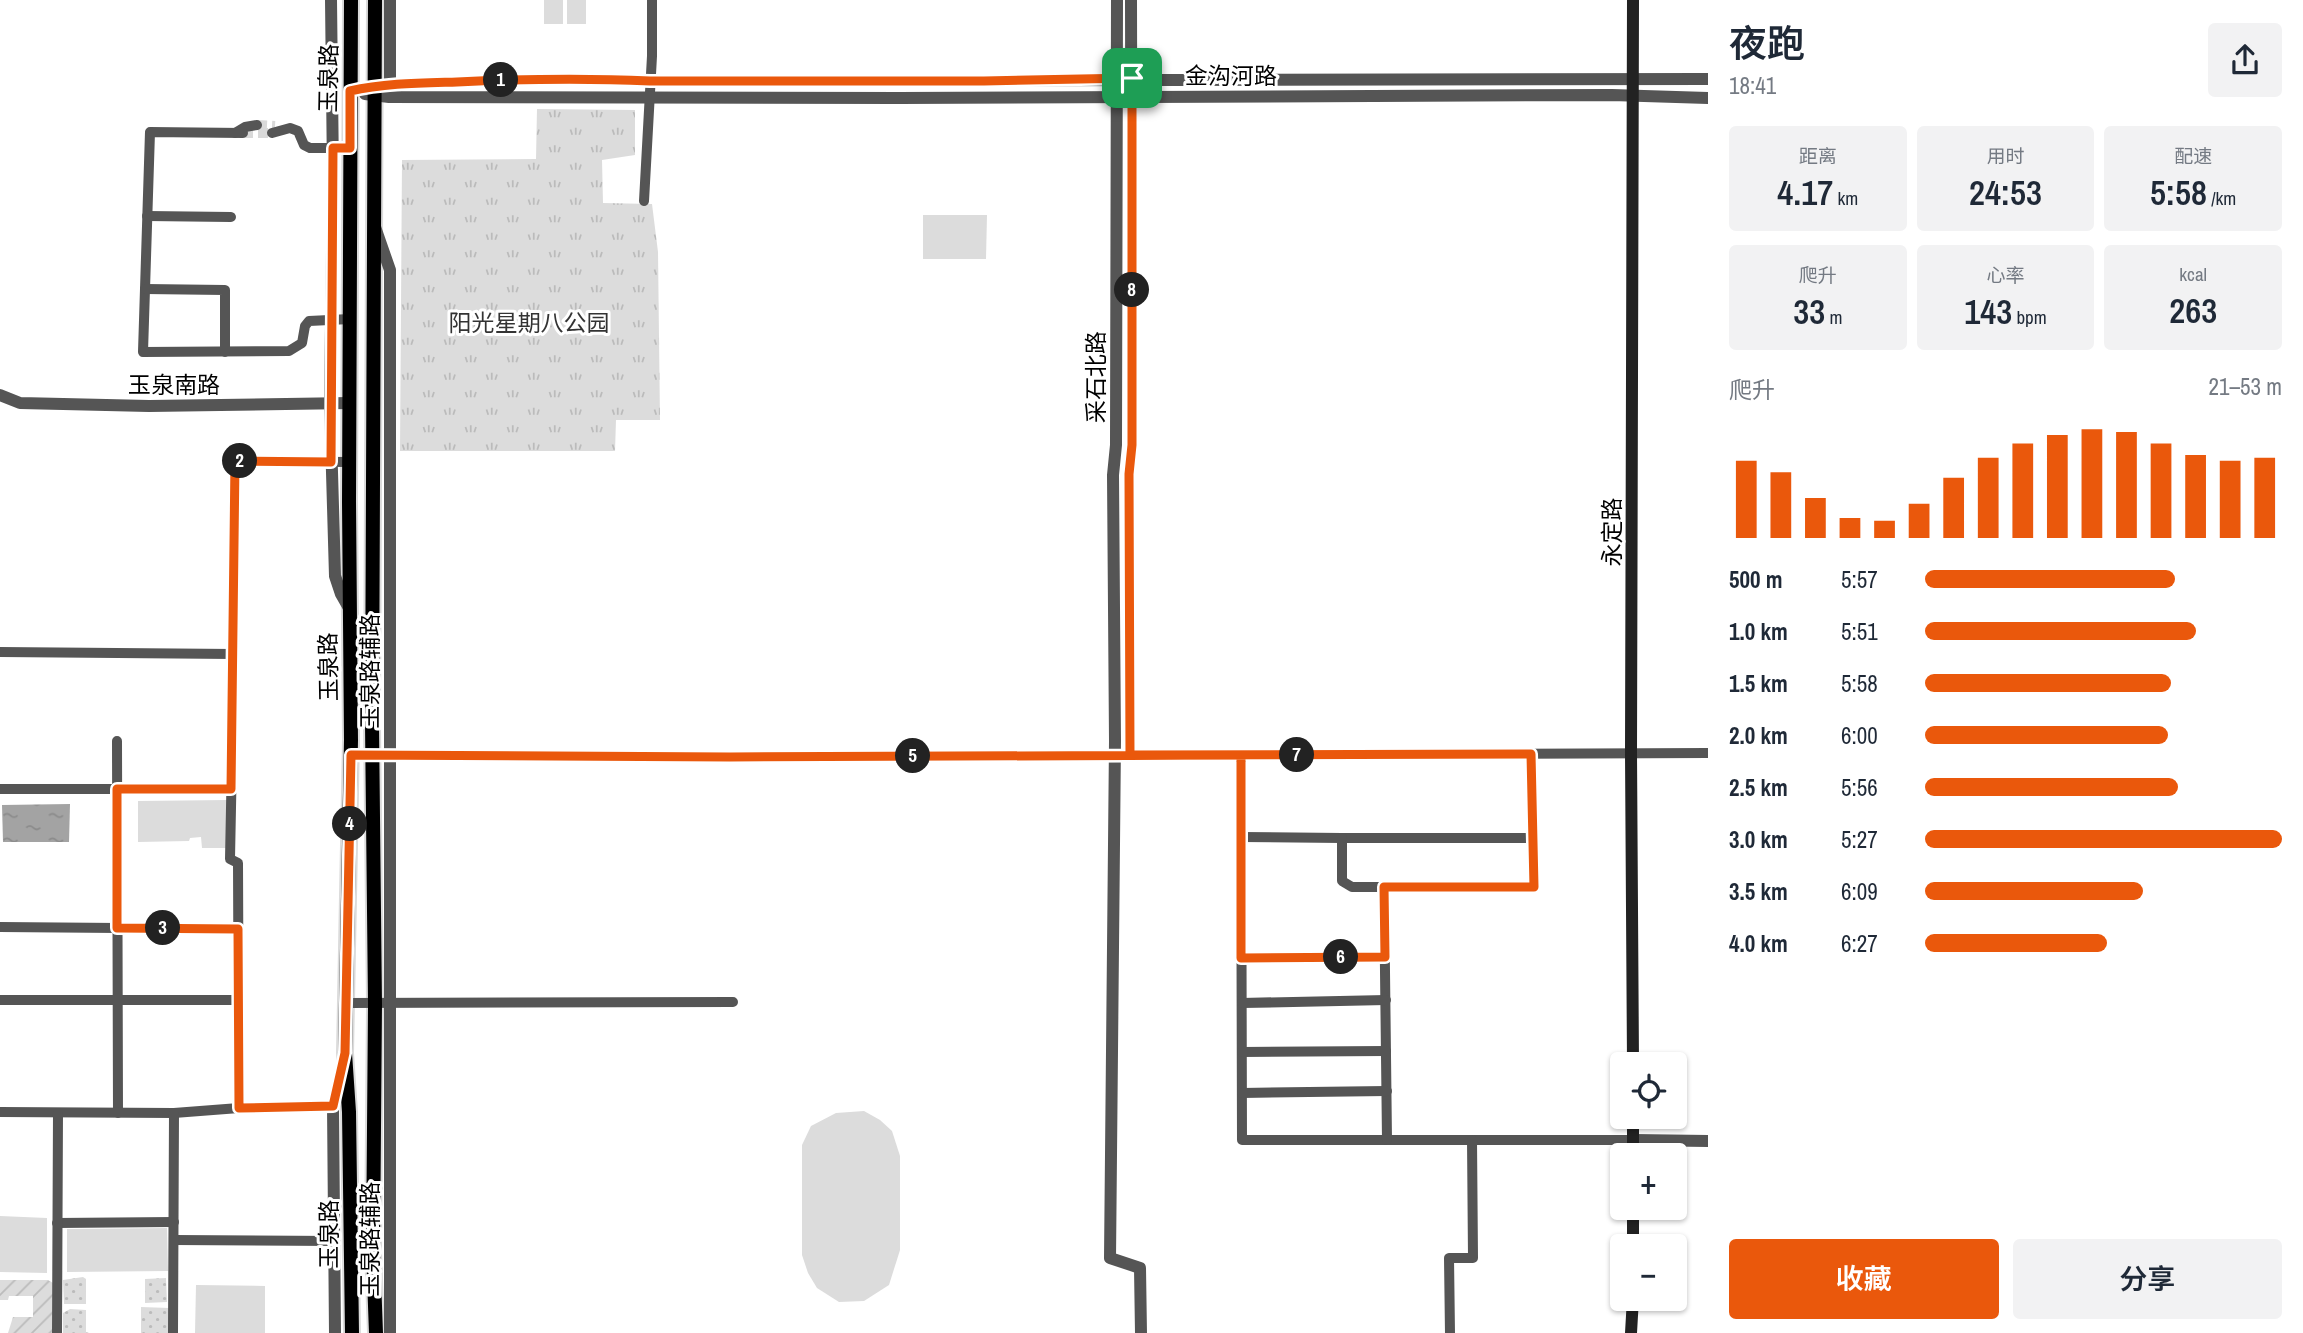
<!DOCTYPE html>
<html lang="zh">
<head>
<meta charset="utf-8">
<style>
	body { margin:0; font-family:"Archivo Narrow","Noto Sans SC",sans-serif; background:#f2f2f3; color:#1f2937; height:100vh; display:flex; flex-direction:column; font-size:26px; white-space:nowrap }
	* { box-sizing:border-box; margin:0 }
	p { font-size:23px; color:#747a83 }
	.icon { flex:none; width:38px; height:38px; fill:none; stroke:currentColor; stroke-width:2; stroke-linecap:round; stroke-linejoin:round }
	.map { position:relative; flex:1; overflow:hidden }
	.panel { display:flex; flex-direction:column; background:#fff; width:595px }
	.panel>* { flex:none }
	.buttons { position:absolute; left:1610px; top:1052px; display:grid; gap:14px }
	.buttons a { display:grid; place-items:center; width:77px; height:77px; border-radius:7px; background:#fff; box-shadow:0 2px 5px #0004; font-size:35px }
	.pin { position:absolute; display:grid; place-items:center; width:60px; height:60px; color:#fff; margin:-30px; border-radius:14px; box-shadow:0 4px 10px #0006 }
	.km { position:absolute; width:35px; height:35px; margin:-18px; border-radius:50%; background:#222; color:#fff; font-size:19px; line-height:35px; text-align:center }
	.round { display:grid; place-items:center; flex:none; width:74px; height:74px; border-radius:7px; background:#f2f2f3 }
	.headline { display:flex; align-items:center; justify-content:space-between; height:119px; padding:0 21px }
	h1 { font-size:38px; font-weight:600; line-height:52px }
	.figures { display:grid; grid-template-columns:repeat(3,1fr); gap:10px; height:119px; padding:7px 21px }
	.figures div { display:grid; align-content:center; border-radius:7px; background:#f2f2f3; text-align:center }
	.figures b { font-size:35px; font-weight:600 }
	.figures small { font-size:19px; font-weight:400 }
	.figures p { font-size:19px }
	.chart { height:196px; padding:14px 21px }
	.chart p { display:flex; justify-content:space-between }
	.chart svg { width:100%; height:126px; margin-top:7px; stroke:#ea580c; stroke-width:6 }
	.cta { display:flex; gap:14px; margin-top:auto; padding:14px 21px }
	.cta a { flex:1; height:80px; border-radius:7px; background:#ea580c; color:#fff; font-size:28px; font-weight:600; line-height:80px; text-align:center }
	.cta a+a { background:#f2f2f3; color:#1f2937 }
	ul { padding:0 21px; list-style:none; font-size:23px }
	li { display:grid; grid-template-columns:112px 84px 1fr; align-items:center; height:52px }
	li i { height:18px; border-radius:9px; background:#ea580c }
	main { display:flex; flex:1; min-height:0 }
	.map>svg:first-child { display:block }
	.grass { fill:url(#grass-dots) }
	.park { fill:url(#park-tufts) }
	.garden { fill:url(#garden-furrows) }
	.pitch { fill:#dcdcdc }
	.water { fill:url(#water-ripples) }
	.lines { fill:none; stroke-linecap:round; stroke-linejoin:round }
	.minor-tunnel { stroke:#d9d9d9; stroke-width:10; stroke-dasharray:10 5; stroke-linecap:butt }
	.primary-casing { stroke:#dbdbdb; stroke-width:18 }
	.minor { stroke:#555; stroke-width:10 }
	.tertiary { stroke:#555; stroke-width:12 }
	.secondary { stroke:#222; stroke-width:12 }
	.primary { stroke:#000; stroke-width:14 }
	.route-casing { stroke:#fff; stroke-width:14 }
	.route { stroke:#ea580c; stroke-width:9 }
	.labels { text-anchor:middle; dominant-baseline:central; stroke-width:6; stroke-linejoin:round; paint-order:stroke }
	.street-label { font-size:23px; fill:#000; stroke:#fff }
	.park-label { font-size:23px; fill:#333; stroke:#fff }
</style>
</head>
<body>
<main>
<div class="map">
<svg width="1708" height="1333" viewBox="0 0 1708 1333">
	<defs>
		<pattern id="grass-dots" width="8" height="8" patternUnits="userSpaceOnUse" patternTransform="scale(1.75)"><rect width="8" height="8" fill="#dcdcdc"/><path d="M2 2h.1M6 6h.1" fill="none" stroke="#bbb" stroke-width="1.8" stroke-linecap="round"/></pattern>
		<pattern id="park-tufts" width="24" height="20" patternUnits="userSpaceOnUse" patternTransform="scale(1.75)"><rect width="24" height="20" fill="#dcdcdc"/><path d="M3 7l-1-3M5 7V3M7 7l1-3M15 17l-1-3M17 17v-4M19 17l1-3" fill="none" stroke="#bbb"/></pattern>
		<pattern id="garden-furrows" width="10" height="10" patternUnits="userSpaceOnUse" patternTransform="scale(1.75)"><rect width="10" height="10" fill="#dcdcdc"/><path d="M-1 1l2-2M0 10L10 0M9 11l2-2" fill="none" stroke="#bbb"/></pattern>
		<pattern id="water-ripples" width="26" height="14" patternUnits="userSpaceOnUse" patternTransform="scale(1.75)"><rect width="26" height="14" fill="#a3a3a3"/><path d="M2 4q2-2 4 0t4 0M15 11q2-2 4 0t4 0" fill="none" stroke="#8b8b8b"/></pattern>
	</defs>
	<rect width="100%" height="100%" fill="#fff"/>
	<g class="grass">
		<polygon points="83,1277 86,1279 86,1304 64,1304 63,1280"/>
		<polygon points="166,1278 167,1302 145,1303 145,1279"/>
		<polygon points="141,1307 169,1308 169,1333 141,1333"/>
		<polygon points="70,1309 86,1310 86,1332 89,1333 63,1333 63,1313"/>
	</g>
	<polygon class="park" points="537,109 635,110 635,155 602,160 603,203 652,204 658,252 660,420 616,420 615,451 400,451 402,160 536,159"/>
	<polygon class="garden" points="0,1280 48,1280 53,1283 52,1333 8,1333 13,1317 33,1317 33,1296 9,1296 8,1300 0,1300"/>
	<g class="pitch">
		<rect x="544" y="0" width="19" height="24"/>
		<rect x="567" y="0" width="19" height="24"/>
		<polygon points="923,215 987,215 986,259 923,259"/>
		<polygon points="228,800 228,848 202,848 201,837 190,838 189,841 138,842 138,801"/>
		<polygon points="864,1111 880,1120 892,1131 900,1156 900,1250 889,1285 864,1301 839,1302 817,1288 808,1273 802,1255 802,1145 811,1126 836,1113"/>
		<polygon points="0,1216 47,1218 47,1273 0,1272"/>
		<polygon points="167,1228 168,1271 67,1272 67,1229"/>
		<polygon points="196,1285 265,1286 265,1333 195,1333"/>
	</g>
	<polygon class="water" points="70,804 69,842 3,842 2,805"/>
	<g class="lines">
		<g class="minor-tunnel">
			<polyline points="257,125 275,126"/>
			<polyline points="243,133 272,133"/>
		</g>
		<defs>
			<g id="primary">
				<polyline points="351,0 349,502 351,740 345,1053 349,1112 352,1333"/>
				<polyline points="375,0 372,724 375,1004 373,1251 376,1333"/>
			</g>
		</defs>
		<use href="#primary" class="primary-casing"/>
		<g class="minor">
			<polyline points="235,133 245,127 257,125"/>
			<polyline points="243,133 150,132 143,352 289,351 302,343 305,326 309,321 350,319"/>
			<polyline points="272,133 290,128 298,131 304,145 310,148 350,148"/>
			<polyline points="644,201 652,56 652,0"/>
			<polyline points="147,216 231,217"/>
			<polyline points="145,289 225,290 225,352"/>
			<polyline points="0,652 234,654 230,859 238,863 239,1108"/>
			<polyline points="234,654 235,461 349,462"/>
			<polyline points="117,741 118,1113"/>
			<polyline points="1531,754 1534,887 1352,887 1342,881 1342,838 1533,838"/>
			<polyline points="351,755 755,757 1708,753"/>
			<polyline points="1241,755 1242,1140 1633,1140"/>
			<polyline points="0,789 231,789"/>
			<polyline points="1241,837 1342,838"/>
			<polyline points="1384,887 1387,1140"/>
			<polyline points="0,927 238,929"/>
			<polyline points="1241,958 1385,957"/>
			<polyline points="0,1000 238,1000"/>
			<polyline points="346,1003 733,1002"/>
			<polyline points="1242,1003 1386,1000"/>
			<polyline points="1242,1052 1386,1051"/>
			<polyline points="1242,1093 1387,1091"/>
			<polyline points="0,1112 174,1113 239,1108 333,1106"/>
			<polyline points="57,1223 174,1222"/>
			<polyline points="174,1240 334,1241"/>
			<polyline points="57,1333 58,1113"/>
			<polyline points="173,1333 174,1113"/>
			<polyline points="1450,1333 1449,1258 1473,1258 1472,1140"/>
		</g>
		<g class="tertiary">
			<polyline points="331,0 333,175 330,403 335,576 341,594 349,608"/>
			<polyline points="1117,0 1116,445 1113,475 1115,741 1110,1258 1140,1268 1141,1333"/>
			<polyline points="390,85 390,0"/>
			<path d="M350 91C383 83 418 83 452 82 518 79 584 78 651 81 1003 81 1356 79 1708 79"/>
			<polyline points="365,94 389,97 900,98 1612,95 1708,98"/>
			<polyline points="375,227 390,270 390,1333"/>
			<polyline points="0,395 20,403 149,406 350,403"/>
			<polyline points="1130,755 1129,474 1132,445 1131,0"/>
			<polyline points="1633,1140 1708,1141"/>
			<polyline points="335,1333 333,1106 343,1061"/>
		</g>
		<g class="secondary">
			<polyline points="1633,0 1631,753 1633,1064"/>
			<polyline points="1633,1116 1633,1155"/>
			<polyline points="1633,1208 1633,1246"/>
			<polyline points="1631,1333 1633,1298"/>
		</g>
		<use href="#primary" class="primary"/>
	</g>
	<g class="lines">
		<defs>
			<path id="route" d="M1132 78 984 81H650C586 78 521 79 457 82 421 83 385 83 350 91V148H333L331 462 235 461 231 789H117V928L238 929 239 1108 333 1106 345 1053 351 755 730 757 1241 755V958L1385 957 1384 887H1534L1531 754 1130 755 1129 474 1132 445V78"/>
		</defs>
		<use href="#route" class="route-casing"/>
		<use href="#route" class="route"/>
	</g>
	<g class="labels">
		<g class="street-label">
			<text x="1231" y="75">金沟河路</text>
			<text transform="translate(328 78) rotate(-89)">玉泉路</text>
			<text transform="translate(1095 377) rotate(-90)">采石北路</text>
			<text x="174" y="384">玉泉南路</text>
			<text transform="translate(1611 532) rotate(-90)">永定路</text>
			<text transform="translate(328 667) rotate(-91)">玉泉路</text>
			<text transform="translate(369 671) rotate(-90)">玉泉路辅路</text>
			<text transform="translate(328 1234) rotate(-90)">玉泉路</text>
			<text transform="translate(369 1239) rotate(-90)">玉泉路辅路</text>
		</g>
		<g class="park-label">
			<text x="529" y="322">阳光星期八公园</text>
		</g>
	</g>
</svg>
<div class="buttons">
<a><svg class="icon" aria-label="locate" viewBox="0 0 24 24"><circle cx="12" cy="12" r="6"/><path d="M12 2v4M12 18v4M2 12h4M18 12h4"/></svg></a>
<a>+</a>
<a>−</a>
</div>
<div class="pin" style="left:1132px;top:78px;background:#1e9e55"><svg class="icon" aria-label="arrive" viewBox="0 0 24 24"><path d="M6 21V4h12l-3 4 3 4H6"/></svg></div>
<b class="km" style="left:501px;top:80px">1</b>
<b class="km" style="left:240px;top:461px">2</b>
<b class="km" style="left:163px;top:928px">3</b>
<b class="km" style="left:350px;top:824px">4</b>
<b class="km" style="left:913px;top:756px">5</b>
<b class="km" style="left:1341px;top:957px">6</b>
<b class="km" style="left:1297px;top:755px">7</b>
<b class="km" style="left:1132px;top:290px">8</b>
</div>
<section class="panel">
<div class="headline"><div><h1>夜跑</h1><p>18:41</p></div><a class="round"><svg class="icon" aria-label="share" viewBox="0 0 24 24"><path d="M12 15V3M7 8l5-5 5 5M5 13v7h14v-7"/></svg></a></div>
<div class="figures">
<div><p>距离</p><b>4.17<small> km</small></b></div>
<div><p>用时</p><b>24:53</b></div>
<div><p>配速</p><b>5:58<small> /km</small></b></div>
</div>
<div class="figures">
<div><p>爬升</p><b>33<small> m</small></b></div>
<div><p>心率</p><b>143<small> bpm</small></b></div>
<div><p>kcal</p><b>263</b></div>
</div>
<div class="chart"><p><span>爬升</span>21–53 m</p>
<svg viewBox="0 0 160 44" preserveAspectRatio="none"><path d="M5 44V17M15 44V21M25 44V30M35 44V37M45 44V38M55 44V32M65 44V23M75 44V16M85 44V11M95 44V8M105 44V6M115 44V7M125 44V11M135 44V15M145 44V17M155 44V16"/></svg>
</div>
<ul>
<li><b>500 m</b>5:57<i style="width:70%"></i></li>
<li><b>1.0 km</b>5:51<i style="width:76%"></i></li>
<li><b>1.5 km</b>5:58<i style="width:69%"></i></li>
<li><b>2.0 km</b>6:00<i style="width:68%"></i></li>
<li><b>2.5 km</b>5:56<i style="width:71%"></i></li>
<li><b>3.0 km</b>5:27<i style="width:100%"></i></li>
<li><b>3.5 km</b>6:09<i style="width:61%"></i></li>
<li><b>4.0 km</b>6:27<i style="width:51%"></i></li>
</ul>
<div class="cta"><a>收藏</a><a>分享</a></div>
</section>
</main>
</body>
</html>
